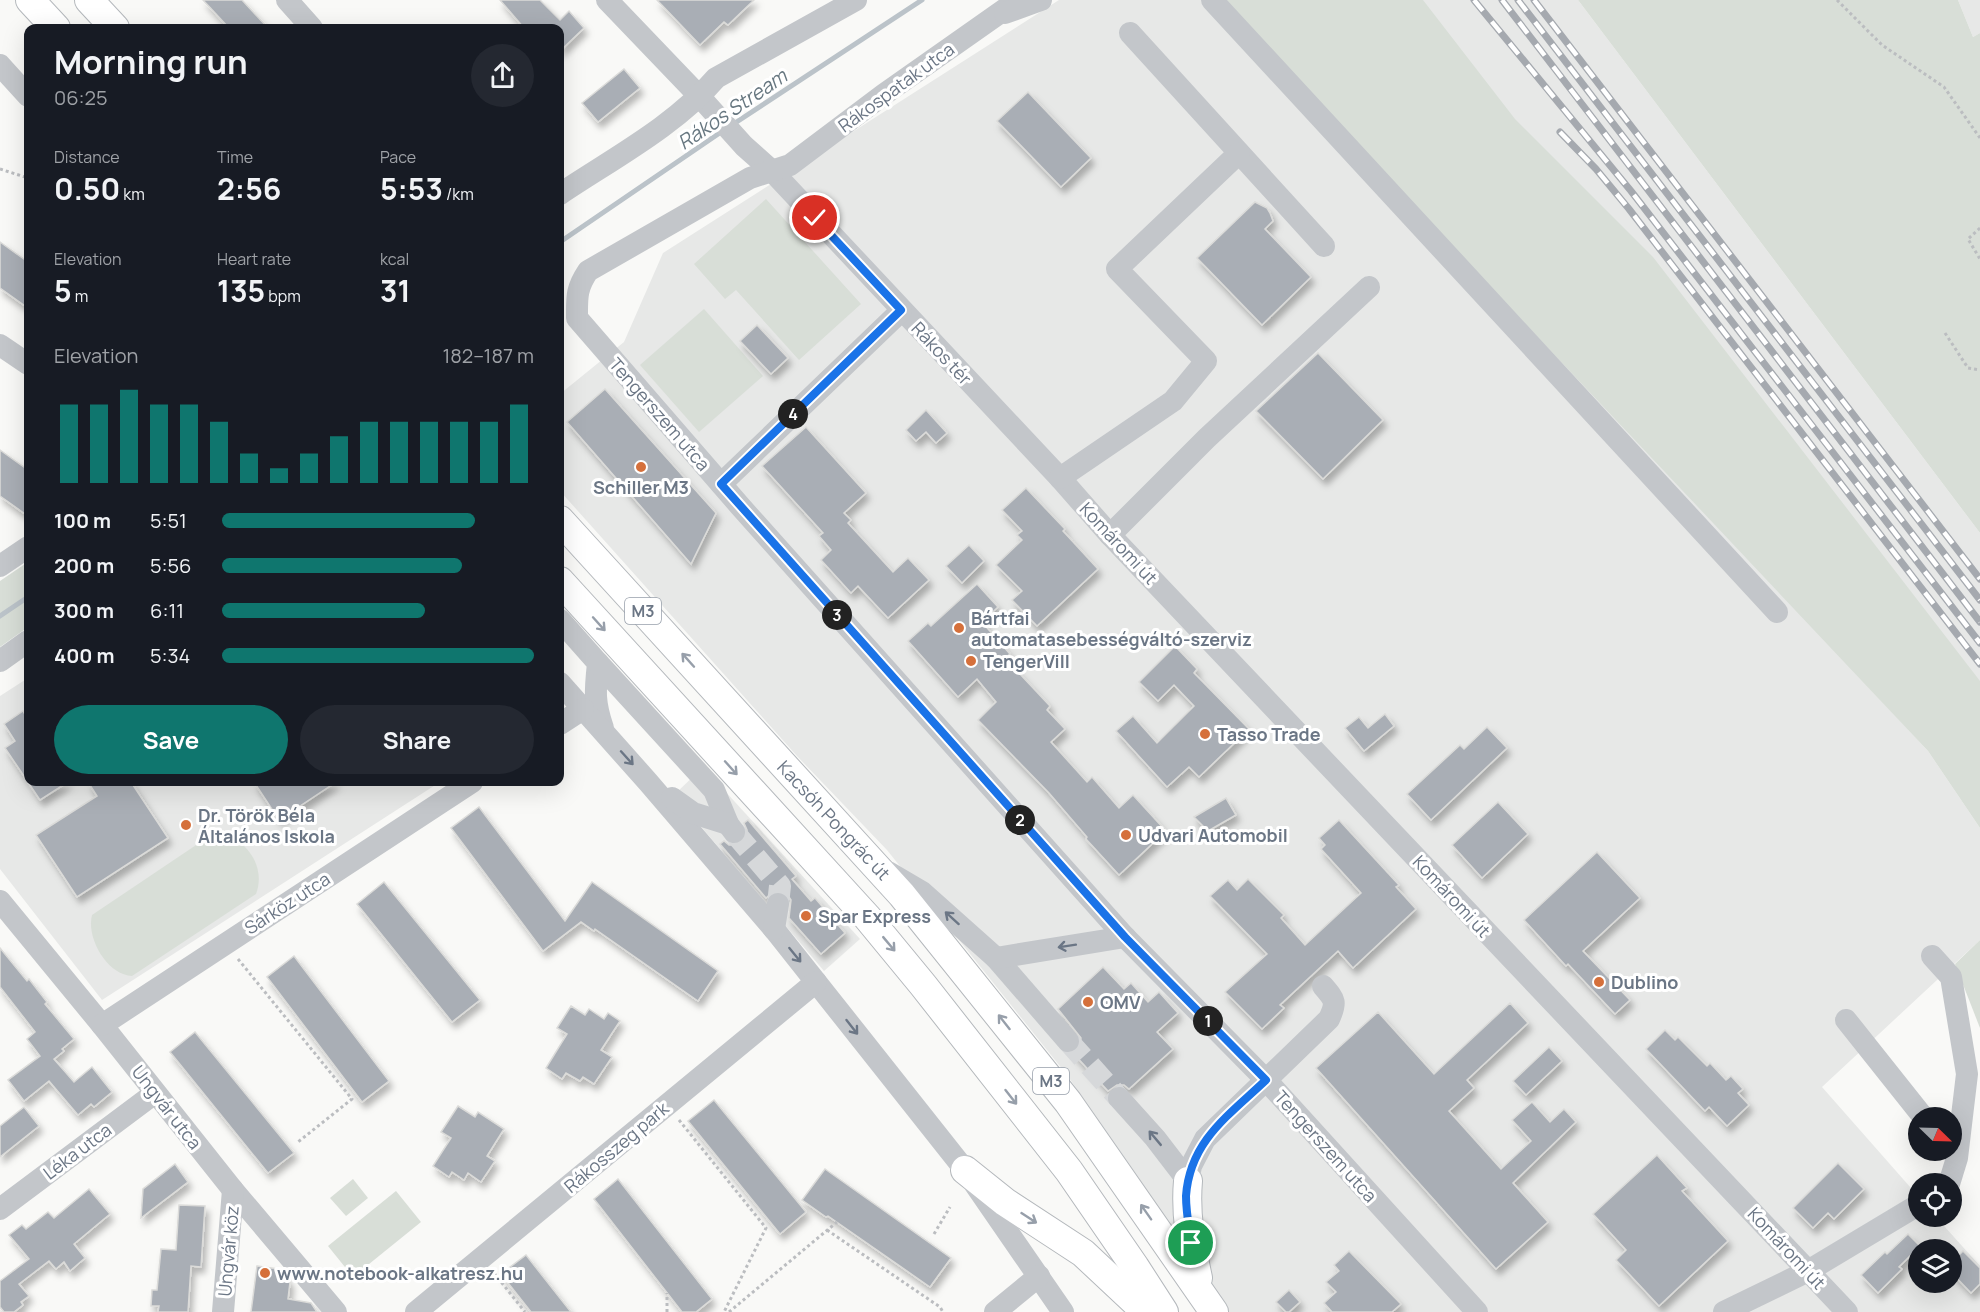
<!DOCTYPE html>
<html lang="en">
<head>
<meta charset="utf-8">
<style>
	body { margin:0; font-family:Manrope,sans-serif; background:#242831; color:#f1f3f6; height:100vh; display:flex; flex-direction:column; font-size:22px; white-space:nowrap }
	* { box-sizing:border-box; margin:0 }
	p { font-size:20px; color:#9ea1a6 }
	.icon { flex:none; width:33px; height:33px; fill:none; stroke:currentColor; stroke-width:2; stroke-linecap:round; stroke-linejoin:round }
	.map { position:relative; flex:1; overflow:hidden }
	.panel { position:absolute; left:24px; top:24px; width:540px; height:762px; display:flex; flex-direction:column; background:#171b24; border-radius:12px; box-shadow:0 6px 24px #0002 }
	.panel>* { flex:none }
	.needle { width:39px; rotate:113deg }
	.controls { position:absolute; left:1908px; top:1107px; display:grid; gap:12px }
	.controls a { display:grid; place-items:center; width:54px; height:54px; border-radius:50%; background:#171b24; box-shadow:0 6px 24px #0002; font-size:30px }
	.pin { position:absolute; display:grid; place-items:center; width:51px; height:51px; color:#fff; margin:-26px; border:3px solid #fff; border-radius:50%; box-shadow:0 2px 6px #0007 }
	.km { position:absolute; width:30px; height:30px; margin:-15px; border-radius:50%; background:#222; color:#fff; font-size:16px; line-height:30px; text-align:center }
	.round { display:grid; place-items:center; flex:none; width:63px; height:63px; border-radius:32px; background:#242831 }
	.summary { display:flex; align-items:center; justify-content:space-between; height:102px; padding:0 30px }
	h1 { font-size:33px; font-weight:700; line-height:45px }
	.metrics { display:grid; grid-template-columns:repeat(3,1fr); gap:9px; height:102px; padding:6px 30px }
	.metrics div { display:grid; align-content:center }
	.metrics b { font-size:30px; font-weight:700 }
	.metrics small { font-size:16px; font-weight:400 }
	.metrics p { font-size:16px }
	.chart { height:168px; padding:12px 30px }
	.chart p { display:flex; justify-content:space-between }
	.chart svg { width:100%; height:108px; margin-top:6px; stroke:#0f766e; stroke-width:6 }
	.button { display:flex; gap:12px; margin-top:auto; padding:12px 30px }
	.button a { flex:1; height:69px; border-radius:36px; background:#0f766e; color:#fff; font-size:24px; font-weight:700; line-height:69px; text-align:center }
	.button a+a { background:#242831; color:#f1f3f6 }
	ul { padding:0 30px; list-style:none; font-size:20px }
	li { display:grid; grid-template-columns:96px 72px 1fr; align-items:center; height:45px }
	li i { height:15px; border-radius:8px; background:#0f766e }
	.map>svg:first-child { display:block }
	.built { fill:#e7e8e7; fill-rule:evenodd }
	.green { fill:#d8ded7 }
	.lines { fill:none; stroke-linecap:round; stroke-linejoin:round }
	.stream { stroke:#bbc3c9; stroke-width:5 }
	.building { fill:#a9aeb5; stroke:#dbdbd9; stroke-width:1.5; filter:url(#shadow) }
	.minor-tunnel { stroke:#d6d8da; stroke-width:22; stroke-dasharray:22 11; stroke-linecap:butt }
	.major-casing { stroke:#b4b8bc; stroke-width:30 }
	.path { stroke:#bbbdc0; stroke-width:3; stroke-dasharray:3 3; stroke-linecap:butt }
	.minor { stroke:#c3c6ca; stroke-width:22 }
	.major { stroke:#fff; stroke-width:28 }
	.rail-casing { stroke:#a5a9af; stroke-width:7 }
	.rail { stroke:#fff; stroke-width:4.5; stroke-dasharray:14; stroke-linecap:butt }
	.oneway { stroke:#979faa }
	.oneway2 { stroke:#6b7685 }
	.route-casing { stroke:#fff; stroke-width:12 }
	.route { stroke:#1a73e8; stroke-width:8 }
	.poi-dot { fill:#d5703b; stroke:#fff; stroke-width:2 }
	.labels { text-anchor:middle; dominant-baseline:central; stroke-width:6; stroke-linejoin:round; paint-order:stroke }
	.shield { fill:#fff; stroke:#979faa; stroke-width:1.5 }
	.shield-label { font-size:16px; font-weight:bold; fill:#6b7685 }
	.street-label { font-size:18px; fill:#6b7685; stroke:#fff }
	.poi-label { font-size:18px; font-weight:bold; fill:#6b7685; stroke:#fff; text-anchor:start }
	.water-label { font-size:20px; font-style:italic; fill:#677780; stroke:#fff }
</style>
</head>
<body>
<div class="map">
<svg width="1980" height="1312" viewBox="0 0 1980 1312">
	<defs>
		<filter id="shadow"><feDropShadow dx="3.5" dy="6" stdDeviation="3" flood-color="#0004"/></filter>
	</defs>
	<rect width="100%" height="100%" fill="#f9f9f7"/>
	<g class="built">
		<path d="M1059 0H1578L1980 533V764L1835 651 1928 751 1980 828V940L1822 1087 1918 1196V1216L1936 1217 1980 1266V1312H1225L1138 1177 1067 1075 887 850 797 756 560 491V394L624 342 663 253ZM1918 1250H1952V1282H1918Z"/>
		<polygon points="1958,0 1980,0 1980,33 1973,37"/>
		<polygon points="28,678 28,782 440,782 102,1000 0,869 0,696"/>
		<polygon points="703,767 860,939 824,971 674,795"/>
	</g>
	<g class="green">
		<polygon points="1220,0 1423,0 1515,119 1653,257 1980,681 1980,828 1928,751"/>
		<polygon points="1578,0 1958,0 1973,37 1980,33 1980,533"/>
		<polygon points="766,199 861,304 799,360 736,290 725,299 694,264"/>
		<polygon points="704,309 763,376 699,432 640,365"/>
		<polygon points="28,562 28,627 0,647 0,581"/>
		<path d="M214 833C244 835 267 865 256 894L132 976C107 975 86 938 92 915Z"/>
		<polygon points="1980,940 1980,1028 1955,964"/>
		<polygon points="353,1179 368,1198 346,1216 330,1198"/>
		<polygon points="396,1191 421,1222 353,1277 328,1246"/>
	</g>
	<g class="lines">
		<g class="stream">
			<polyline points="732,125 922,0"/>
			<polyline points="560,242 724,130"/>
			<polyline points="0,616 28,597"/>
		</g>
	</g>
	<g class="building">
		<polygon points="203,0 242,0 268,28 229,28"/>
		<polygon points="500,0 540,0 560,20 569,11 584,28 560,51 560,28 524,28"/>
		<polygon points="657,0 754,0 728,25 724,22 700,45"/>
		<polygon points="624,69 640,88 598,122 582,103"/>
		<polygon points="1028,92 1091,158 1061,187 997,121"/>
		<polygon points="1255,202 1267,208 1270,213 1273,221 1265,229 1311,277 1262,325 1197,258"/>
		<polygon points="0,242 28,262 28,308 0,288"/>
		<polygon points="757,325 788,358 771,374 740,341"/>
		<polygon points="1318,353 1383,420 1323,479 1256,411"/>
		<polygon points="605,389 716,513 691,564 567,422"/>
		<polygon points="926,410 947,433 936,443 926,432 916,441 906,430"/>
		<polygon points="806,427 866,493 844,513 851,520 848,523 893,572 908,558 929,580 888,618 858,586 851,593 821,560 831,550 819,536 823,533 762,466"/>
		<polygon points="0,450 28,470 28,516 0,496"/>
		<polygon points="1026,488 1065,529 1063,531 1098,569 1037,626 1012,600 1022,591 996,565 1022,540 1017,535 1022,531 1002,510"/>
		<polygon points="969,545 984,561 962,583 946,566"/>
		<polygon points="977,584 998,607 982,622 1010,654 1005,658 1050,706 1047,710 1065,729 1051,742 1087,782 1092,777 1119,808 1133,795 1166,831 1119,875 1086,839 1087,837 1049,793 978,720 996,702 977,679 958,697 908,641 928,623 931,626"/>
		<polygon points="1175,646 1197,669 1194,673 1249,729 1199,777 1189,767 1167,787 1116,731 1133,716 1157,743 1194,706 1174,685 1158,701 1139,682"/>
		<polygon points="23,711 28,720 28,782 68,782 40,800 5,748 15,741 4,724"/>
		<polygon points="1385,714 1394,726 1364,751 1345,728 1359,717 1368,728"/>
		<polygon points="1487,727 1507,748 1431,820 1407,794 1460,745 1464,749"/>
		<polygon points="88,782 131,782 168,838 77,897 36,835 97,796"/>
		<polygon points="254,782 336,782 279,820"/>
		<polygon points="1226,798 1236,815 1208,831 1194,817"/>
		<polygon points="1498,802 1528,834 1482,878 1452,845"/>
		<polygon points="479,807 565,921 592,882 718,971 698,1001 595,929 594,931 581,922 543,951 451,828"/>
		<polygon points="748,820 796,876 792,879 811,901 815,898 845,933 821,954 789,918 791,900 787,894 781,891 774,891 766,898 720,844 724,841 729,845 735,845 743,842 747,837 747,830 744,823"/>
		<polygon points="1339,820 1399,885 1396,887 1416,909 1353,968 1338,951 1280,1005 1284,1008 1262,1029 1225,992 1267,954 1210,896 1228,880 1237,890 1248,879 1284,915 1281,918 1305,945 1361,893 1321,849 1325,845 1319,838"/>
		<polygon points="1597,852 1640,898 1583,951 1630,1000 1615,1014 1568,964 1566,966 1524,920"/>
		<polygon points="384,882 480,1000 452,1022 357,904"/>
		<polygon points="0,948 27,981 29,979 47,1002 45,1004 74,1039 62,1049 64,1051 54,1059 74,1082 92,1067 112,1092 94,1107 91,1104 78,1115 49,1081 24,1101 8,1080 40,1056 27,1039 35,1032 0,987"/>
		<polygon points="294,956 389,1081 362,1102 267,977"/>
		<polygon points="1103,967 1124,989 1131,983 1148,1002 1159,992 1178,1013 1157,1032 1173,1049 1129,1089 1124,1085 1117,1085 1108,1091 1073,1053 1080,1046 1081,1038 1058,1009"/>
		<polygon points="1510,1003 1528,1023 1467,1080 1474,1088 1449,1111 1501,1169 1531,1141 1512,1120 1532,1102 1550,1122 1564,1109 1576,1122 1513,1183 1548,1222 1496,1269 1316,1068 1378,1012 1434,1074"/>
		<polygon points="571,1006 585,1015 589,1009 604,1019 608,1013 620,1021 601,1050 612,1057 594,1084 583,1077 580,1081 566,1073 562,1079 546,1068 567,1034 557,1028"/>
		<polygon points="1665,1030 1675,1040 1678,1037 1707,1066 1710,1063 1726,1080 1731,1076 1743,1089 1738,1093 1749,1105 1727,1126 1709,1107 1705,1111 1646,1049"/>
		<polygon points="195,1032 294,1153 268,1173 170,1052"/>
		<polygon points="1549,1047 1562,1061 1526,1095 1513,1081"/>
		<polygon points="714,1100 806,1212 780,1234 688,1121"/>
		<polygon points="458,1106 475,1117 478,1112 504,1129 487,1156 495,1161 481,1182 468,1173 464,1180 452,1172 449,1177 433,1166 451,1138 441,1132"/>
		<polygon points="24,1107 39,1126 0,1157 0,1126"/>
		<polygon points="1657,1155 1687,1188 1682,1191 1728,1241 1659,1306 1616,1260 1626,1250 1593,1214"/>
		<polygon points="1838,1163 1864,1189 1834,1219 1828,1213 1813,1228 1793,1208"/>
		<polygon points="175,1164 188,1182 141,1218 143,1189"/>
		<polygon points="825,1169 951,1258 930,1287 828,1216 826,1217 802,1200"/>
		<polygon points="618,1179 712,1299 696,1312 682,1312 594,1199"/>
		<polygon points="89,1189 110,1214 74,1244 85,1258 70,1271 64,1262 56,1269 49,1261 19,1284 29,1296 21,1302 23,1305 14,1312 4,1312 0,1307 0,1281 29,1259 9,1235 22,1225 26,1229 48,1212 54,1218"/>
		<polygon points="179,1205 205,1206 201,1267 191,1266 188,1312 158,1312 159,1306 151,1306 152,1290 157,1290 161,1249 176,1250"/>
		<polygon points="1908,1234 1920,1246 1899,1267 1902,1269 1878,1293 1861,1275 1885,1252 1887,1254"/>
		<polygon points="1349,1251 1401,1304 1392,1312 1332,1312 1324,1303 1336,1292 1326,1282 1339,1271 1334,1265"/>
		<polygon points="1963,1251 1980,1268 1980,1284 1971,1293 1952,1273 1952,1262"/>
		<polygon points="526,1255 571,1312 531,1312 501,1274"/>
		<polygon points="257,1266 278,1269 290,1282 288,1299 311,1303 317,1312 251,1312"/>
		<polygon points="1289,1290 1300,1302 1289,1312 1286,1312 1276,1302"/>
	</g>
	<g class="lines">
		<g class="minor-tunnel">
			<polyline points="734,832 780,886 778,904"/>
			<polyline points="1068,1041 1119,1098"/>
		</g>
		<defs>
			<g id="major">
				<polyline points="30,0 56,28"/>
				<polyline points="89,0 115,28"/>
				<polyline points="560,520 902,895 1068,1102 1214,1312"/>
				<polyline points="560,581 867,917 923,985 1069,1171 1135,1267 1164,1312"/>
				<polyline points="965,1170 1005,1202 1083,1253 1146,1312"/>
				<path d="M1188 1181C1185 1214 1191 1246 1198 1278"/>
			</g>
		</defs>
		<use href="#major" class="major-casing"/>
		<g class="path">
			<polyline points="1837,0 1882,45 1944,87 1980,138"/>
			<polyline points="0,169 28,178"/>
			<polyline points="1980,228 1968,239 1980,259"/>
			<polyline points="1945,333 1968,368 1980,370"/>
			<polyline points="238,959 352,1099 298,1142"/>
			<polyline points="679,1120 766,1228 724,1312"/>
			<polyline points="827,1230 940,1307 943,1312"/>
			<polyline points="934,1234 950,1207"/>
			<polyline points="494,1273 525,1312"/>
			<polyline points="667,1312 667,1293"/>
			<polyline points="729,1312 837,1222"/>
		</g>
		<g class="minor">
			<polyline points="287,0 312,28"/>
			<polyline points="607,0 700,97 744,146 772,171 1060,478 1110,535 1847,1312"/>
			<path d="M1018 0 883 95 790 165 750 178 588 271C576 289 577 297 577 318L740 506 1125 937 1266 1080 1477 1312"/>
			<polyline points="1212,0 1777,612"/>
			<polyline points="1005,13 1041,0"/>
			<polyline points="1130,33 1324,246"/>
			<polyline points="0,65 28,96"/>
			<path d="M560 194C612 159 675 126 716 78L856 0"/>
			<polyline points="0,345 28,364"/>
			<polyline points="1060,478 1173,401 1206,361 1117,269 1239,153"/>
			<polyline points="721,484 901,311"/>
			<polyline points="1110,535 1207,438 1369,287"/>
			<polyline points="0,566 28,547"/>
			<path d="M560 620 598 663C595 691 594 702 603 728"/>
			<polyline points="0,661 28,641"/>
			<polyline points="598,663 714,790 728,824 734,832"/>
			<polyline points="560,683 648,782 774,929 965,1170 1063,1312"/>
			<polyline points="560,724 583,709"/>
			<polyline points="672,798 693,813 728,824"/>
			<polyline points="888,872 922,892 996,958 1068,1041"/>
			<polyline points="0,901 102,1025 233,1190 336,1312"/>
			<polyline points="774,929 778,904"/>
			<polyline points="1932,956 1951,977 1967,1074 1957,1158 1949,1184"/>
			<polyline points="996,958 1125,937"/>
			<polyline points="1846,1020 1924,1118"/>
			<polyline points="102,1025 472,782"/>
			<polyline points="1119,1098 1155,1138 1188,1181"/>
			<path d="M1188 1181 1191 1166 1205 1139 1329 1019C1337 1002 1335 1000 1323 986"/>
			<polyline points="0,1209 155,1093"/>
			<polyline points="223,1312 233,1190"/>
			<polyline points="416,1312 816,982"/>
			<polyline points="995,1312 1039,1276"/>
			<polyline points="1724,1312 1808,1271 1918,1205"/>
		</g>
		<use href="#major" class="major"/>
		<defs>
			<g id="rail">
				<polyline points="1474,0 1631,191 1980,643"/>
				<polyline points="1502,0 1980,622"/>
				<polyline points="1518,0 1980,600"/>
				<polyline points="1534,0 1980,579"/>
				<polyline points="1560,132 1596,169 1629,209 1980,664"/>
			</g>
		</defs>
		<use href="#rail" class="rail-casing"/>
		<use href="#rail" class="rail"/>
	</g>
	<defs><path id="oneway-shaft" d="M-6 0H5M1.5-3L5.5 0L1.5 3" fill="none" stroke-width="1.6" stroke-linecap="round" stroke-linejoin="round" transform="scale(1.5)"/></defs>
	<g class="oneway">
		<use href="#oneway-shaft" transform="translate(599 624) rotate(48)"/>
		<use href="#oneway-shaft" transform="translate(688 660) rotate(-132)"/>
		<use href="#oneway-shaft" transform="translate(731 768) rotate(48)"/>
		<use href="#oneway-shaft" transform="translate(889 944) rotate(50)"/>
		<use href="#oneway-shaft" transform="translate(1004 1022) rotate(-128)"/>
		<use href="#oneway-shaft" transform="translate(1011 1097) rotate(52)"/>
		<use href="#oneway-shaft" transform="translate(1146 1212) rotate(-125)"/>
		<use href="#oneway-shaft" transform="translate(1029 1218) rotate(33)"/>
	</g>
	<g class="oneway2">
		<use href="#oneway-shaft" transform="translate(627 758) rotate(48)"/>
		<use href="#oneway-shaft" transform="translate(952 918) rotate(-138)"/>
		<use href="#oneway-shaft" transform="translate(1067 946) rotate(171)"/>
		<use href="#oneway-shaft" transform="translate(795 955) rotate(51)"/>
		<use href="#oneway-shaft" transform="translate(852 1027) rotate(52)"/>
		<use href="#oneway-shaft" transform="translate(1155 1138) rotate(-130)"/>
	</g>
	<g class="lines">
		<defs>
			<path id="route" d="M815 218 901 310 721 484 1125 937 1266 1080C1228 1116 1190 1141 1186 1196 1186 1211 1189 1228 1191 1243"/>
		</defs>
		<use href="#route" class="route-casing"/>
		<use href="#route" class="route"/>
	</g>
	<g class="poi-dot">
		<circle cx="641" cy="467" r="6"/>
		<circle cx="959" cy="628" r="6"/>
		<circle cx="971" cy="661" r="6"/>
		<circle cx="1205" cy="734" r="6"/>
		<circle cx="186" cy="825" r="6"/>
		<circle cx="1126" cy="835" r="6"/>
		<circle cx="806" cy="916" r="6"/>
		<circle cx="1599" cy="982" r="6"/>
		<circle cx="1088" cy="1002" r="6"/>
		<circle cx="265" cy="1273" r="6"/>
	</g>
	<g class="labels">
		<g class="shield">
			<rect x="625" y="598" width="36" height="26" rx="4.5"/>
			<rect x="1033" y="1068" width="36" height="26" rx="4.5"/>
		</g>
		<g class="shield-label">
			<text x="643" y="611">M3</text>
			<text x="1051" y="1081">M3</text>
		</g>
		<g class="street-label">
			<text transform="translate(896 87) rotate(-36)">Rákospatak utca</text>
			<text transform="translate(942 353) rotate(47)">Rákos tér</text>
			<text transform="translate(660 414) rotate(49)">Tengerszem utca</text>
			<text transform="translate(1119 543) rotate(47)">Komáromi út</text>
			<text transform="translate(834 820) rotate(47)">Kacsóh Pongrác út</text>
			<text transform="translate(1452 896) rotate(47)">Komáromi út</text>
			<text transform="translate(287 903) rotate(-33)">Sárköz utca</text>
			<text transform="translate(167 1107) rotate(52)">Ungvár utca</text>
			<text transform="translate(1326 1146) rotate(48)">Tengerszem utca</text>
			<text transform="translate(616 1147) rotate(-40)">Rákosszeg park</text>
			<text transform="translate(77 1151) rotate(-37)">Léka utca</text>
			<text transform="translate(1787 1248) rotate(47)">Komáromi út</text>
			<text transform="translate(228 1251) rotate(-85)">Ungvár köz</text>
		</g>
		<g class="poi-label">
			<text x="641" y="487" text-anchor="middle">Schiller M3</text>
			<text x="971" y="618">Bártfai<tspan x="971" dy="21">automatasebességváltó-szerviz</tspan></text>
			<text x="983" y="661">TengerVill</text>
			<text x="1217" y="734">Tasso Trade</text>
			<text x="198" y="815">Dr. Török Béla<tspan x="198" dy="21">Általános Iskola</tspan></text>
			<text x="1138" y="835">Udvari Automobil</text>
			<text x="818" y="916">Spar Express</text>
			<text x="1611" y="982">Dublino</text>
			<text x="1100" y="1002">OMV</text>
			<text x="277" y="1273">www.notebook-alkatresz.hu</text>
		</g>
		<g class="water-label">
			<text transform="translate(732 109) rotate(-34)">Rákos Stream</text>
		</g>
	</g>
</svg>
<div class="controls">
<a><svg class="needle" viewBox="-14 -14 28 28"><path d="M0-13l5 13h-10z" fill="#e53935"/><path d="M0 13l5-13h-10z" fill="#9ea1a6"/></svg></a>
<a><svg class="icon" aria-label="locate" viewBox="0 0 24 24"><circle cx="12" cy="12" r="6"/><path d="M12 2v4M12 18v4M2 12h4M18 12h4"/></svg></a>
<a><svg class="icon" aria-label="layers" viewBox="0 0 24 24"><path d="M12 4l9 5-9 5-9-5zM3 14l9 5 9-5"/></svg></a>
</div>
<div class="pin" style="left:1191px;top:1243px;background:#1e9e55"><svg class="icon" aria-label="arrive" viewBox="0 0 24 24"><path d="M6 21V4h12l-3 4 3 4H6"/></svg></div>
<div class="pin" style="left:815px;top:218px;background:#d93025"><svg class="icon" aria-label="check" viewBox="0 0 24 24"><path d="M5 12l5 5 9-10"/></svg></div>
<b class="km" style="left:1208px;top:1021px">1</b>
<b class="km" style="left:1020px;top:820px">2</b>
<b class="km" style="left:837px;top:615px">3</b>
<b class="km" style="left:793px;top:414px">4</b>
<section class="panel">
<div class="summary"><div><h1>Morning run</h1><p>06:25</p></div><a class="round"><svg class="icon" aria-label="share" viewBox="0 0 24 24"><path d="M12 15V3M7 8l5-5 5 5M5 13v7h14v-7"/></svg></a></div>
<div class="metrics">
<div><p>Distance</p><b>0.50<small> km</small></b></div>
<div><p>Time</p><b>2:56</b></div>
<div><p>Pace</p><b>5:53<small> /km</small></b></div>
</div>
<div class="metrics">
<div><p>Elevation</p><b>5<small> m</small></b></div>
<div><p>Heart rate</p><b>135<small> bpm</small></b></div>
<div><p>kcal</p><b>31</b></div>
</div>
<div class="chart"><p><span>Elevation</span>182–187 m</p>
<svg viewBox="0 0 160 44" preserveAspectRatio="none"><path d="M5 44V12M15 44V12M25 44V6M35 44V12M45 44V12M55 44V19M65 44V32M75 44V38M85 44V32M95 44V25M105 44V19M115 44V19M125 44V19M135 44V19M145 44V19M155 44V12"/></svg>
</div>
<ul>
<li><b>100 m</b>5:51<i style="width:81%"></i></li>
<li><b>200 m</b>5:56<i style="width:77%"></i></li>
<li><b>300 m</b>6:11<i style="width:65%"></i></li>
<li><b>400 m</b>5:34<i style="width:100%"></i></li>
</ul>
<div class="button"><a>Save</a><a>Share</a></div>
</section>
</div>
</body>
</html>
